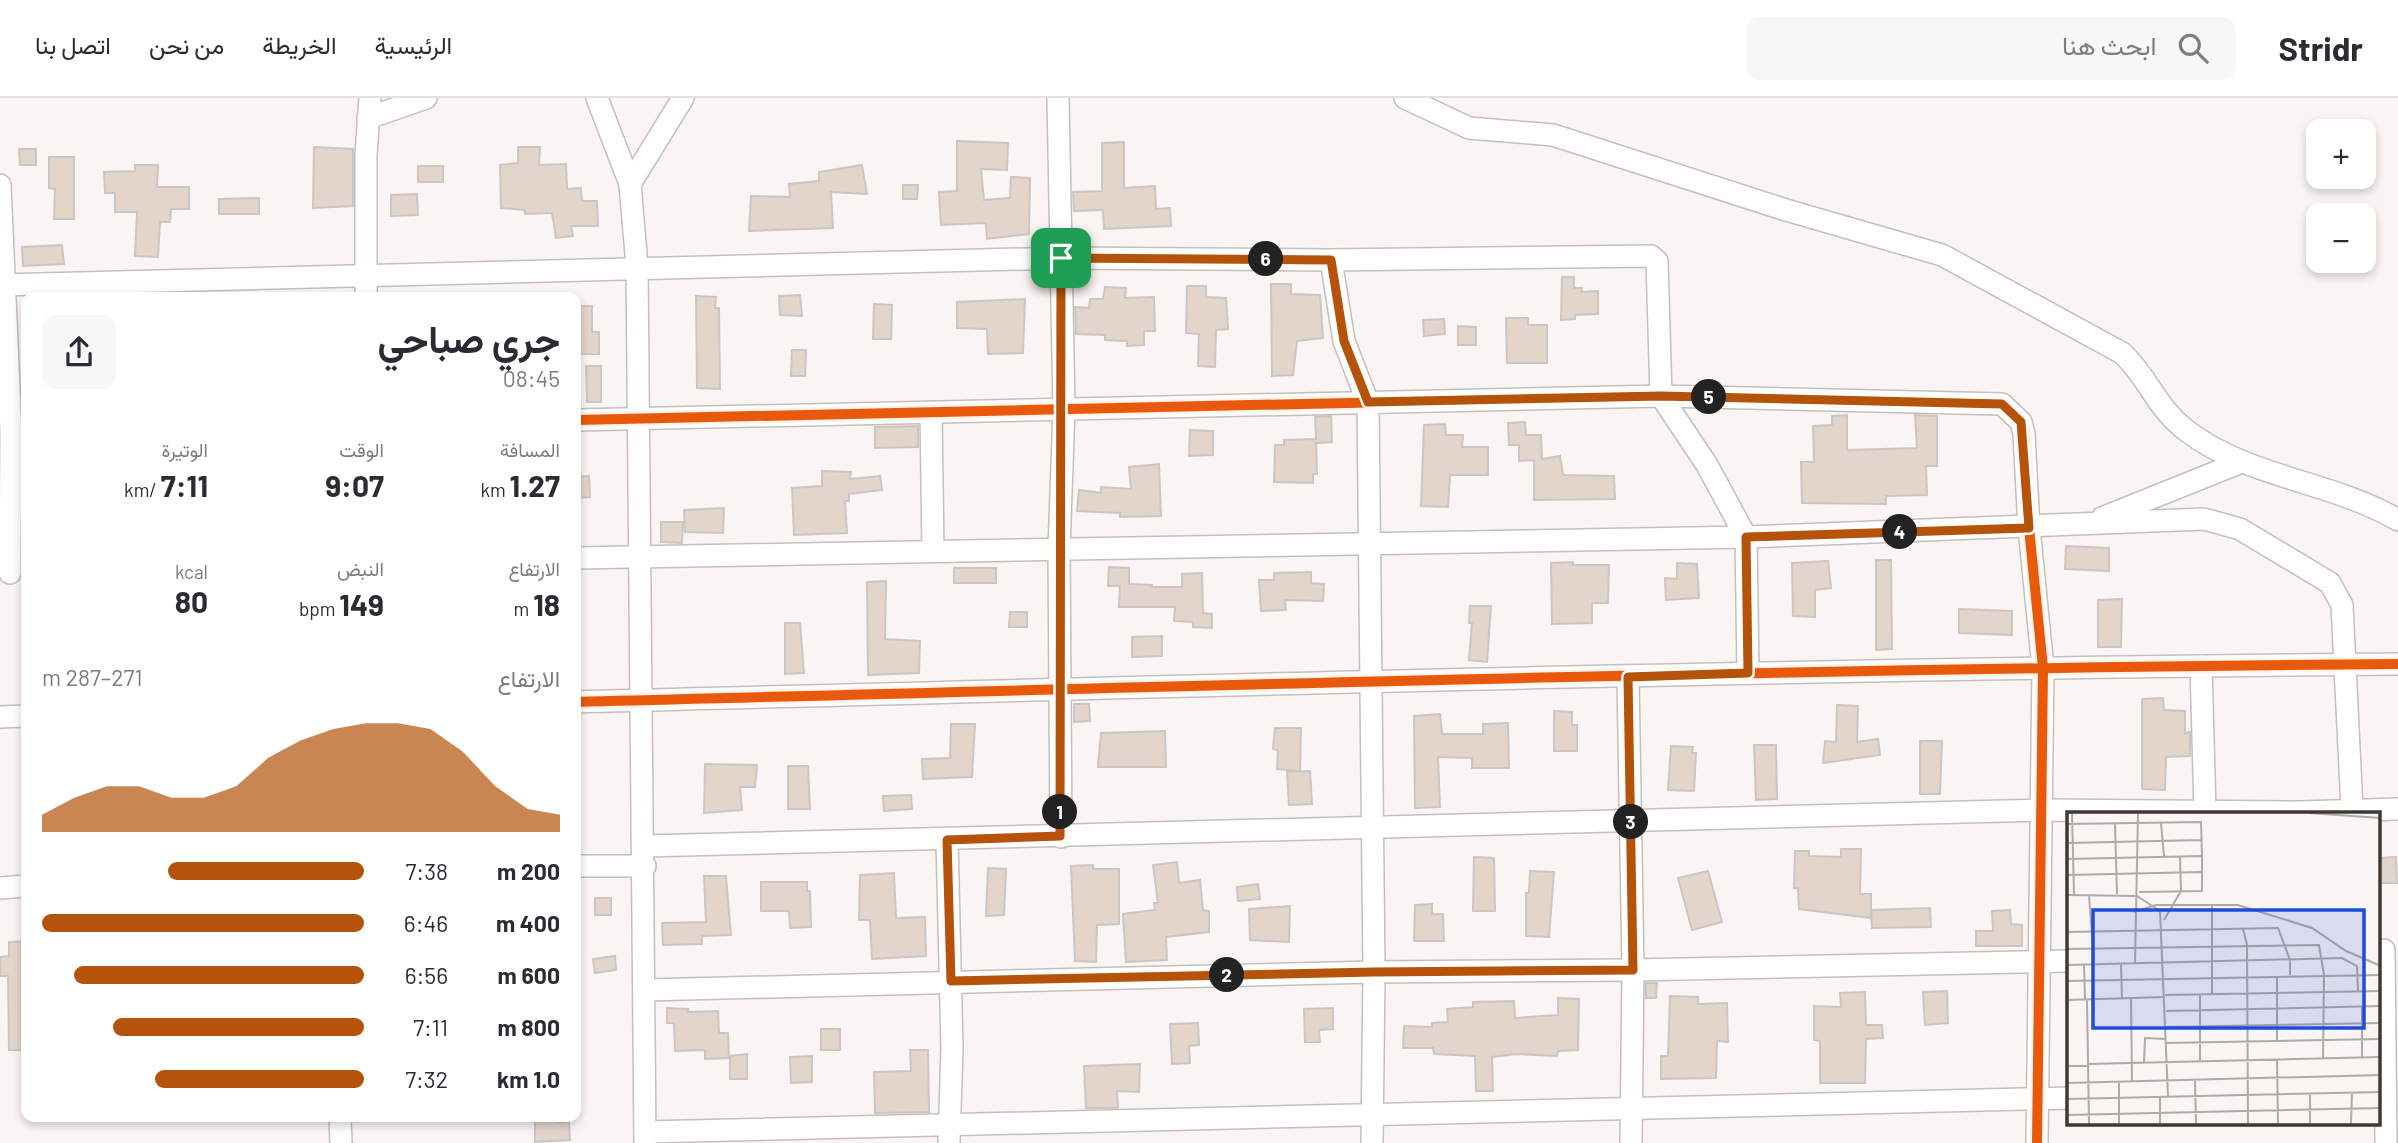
<!DOCTYPE html>
<html lang="ar">
<head>
<meta charset="utf-8">
<style>
	body { margin:0; font-family:Barlow,Vazirmatn,sans-serif; background:#f7f7f7; color:#2b2b33; direction:rtl; height:100vh; display:flex; flex-direction:column; font-size:26px; white-space:nowrap }
	* { box-sizing:border-box; margin:0 }
	p { font-size:23px; color:#7c7c81 }
	.icon { flex:none; width:38px; height:38px; fill:none; stroke:currentColor; stroke-width:2; stroke-linecap:round; stroke-linejoin:round }
	.map { position:relative; flex:1; overflow:hidden; direction:ltr }
	.panel { position:absolute; left:21px; top:194px; width:560px; height:830px; display:flex; flex-direction:column; background:#fff; border-radius:14px; box-shadow:0 4px 10px #0003; direction:rtl }
	.panel>* { flex:none }
	.tools { position:absolute; left:2306px; top:21px; display:grid; gap:14px }
	.tools a { display:grid; place-items:center; width:70px; height:70px; border-radius:14px; background:#fff; box-shadow:0 4px 10px #0003; font-size:35px }
	.pin { position:absolute; display:grid; place-items:center; width:60px; height:60px; color:#fff; margin:-30px; border-radius:14px; box-shadow:0 4px 10px #0006 }
	.km { position:absolute; width:35px; height:35px; margin:-18px; border-radius:50%; background:#222; color:#fff; font-size:19px; line-height:35px; text-align:center }
	.round { display:grid; place-items:center; flex:none; width:74px; height:74px; border-radius:14px; background:#f7f7f7 }
	.summary { display:flex; align-items:center; justify-content:space-between; height:119px; padding:0 21px }
	h1 { font-size:38px; font-weight:700; line-height:52px }
	.metrics { display:grid; grid-template-columns:repeat(3,1fr); gap:10px; height:119px; padding:7px 21px }
	.metrics div { display:grid; align-content:center }
	.metrics b { font-size:30px; font-weight:700 }
	.metrics small { font-size:19px; font-weight:400 }
	.metrics p { font-size:19px }
	.chart { height:196px; padding:14px 21px }
	.chart p { display:flex; justify-content:space-between }
	.chart svg { width:100%; height:126px; margin-top:7px; fill:#b45309; opacity:.7 }
	ul { padding:0 21px; list-style:none; font-size:23px }
	li { display:grid; grid-template-columns:112px 84px 1fr; align-items:center; height:52px }
	li i { height:18px; border-radius:9px; background:#b45309 }
	header { display:flex; align-items:center; gap:42px; box-sizing:border-box; height:98px; padding:0 35px; background:#fff; border-bottom:2px solid #e1e1e2 }
	header strong { font-size:33px }
	nav { display:flex; gap:38px; margin-inline-start:auto; font-size:24px }
	.search { width:490px; height:63px; background:#f7f7f7; display:flex; align-items:center; gap:18px; box-sizing:border-box; padding:0 24px; border-radius:14px; color:#7c7c81; font-size:26px }
	.map>svg:first-child { display:block }
	.building { fill:#e3d5ca; stroke:#cbc6c3; stroke-width:2 }
	.lines { fill:none; stroke-linecap:round; stroke-linejoin:round }
	.minor-casing { stroke:#c4bfbc; stroke-width:24 }
	.minor { stroke:#fefefd; stroke-width:21 }
	.cycleway-casing { stroke:#fdf4ee; stroke-width:15 }
	.cycleway { stroke:#e8590c; stroke-width:10 }
	.route-casing { stroke:#fff; stroke-width:14 }
	.route { stroke:#b45309; stroke-width:9 }
	.inset-road { fill:none; stroke:#afaaa6; stroke-width:2 }
	.view { fill:#1d4ed8; fill-opacity:0.15; stroke:#1d4ed8; stroke-width:3.5 }
	.inset-edge { fill:none; stroke:#3f3935; stroke-width:3.5 }
</style>
</head>
<body>
<header>
<strong>Stridr</strong>
<div class="search"><svg class="icon" aria-label="search" viewBox="0 0 24 24"><circle cx="10" cy="10" r="6"/><path d="M15 15l6 6"/></svg>ابحث هنا</div>
<nav><a>الرئيسية</a><a>الخريطة</a><a>من نحن</a><a>اتصل بنا</a></nav>
</header>
<div class="map">
<svg width="2398" height="1045" viewBox="0 0 2398 1045">
	<rect width="100%" height="100%" fill="#faf5f2"/>
	<g class="building">
		<polygon points="957,43 1008,45 1007,72 981,71 984,102 1010,100 1011,79 1030,80 1029,136 987,141 986,125 941,127 939,94 957,93"/>
		<polygon points="1124,44 1124,90 1155,88 1156,111 1170,110 1171,128 1104,131 1103,112 1074,113 1073,94 1102,93 1102,45"/>
		<polygon points="314,49 353,51 353,108 313,110"/>
		<polygon points="518,49 540,49 539,67 566,66 567,91 581,90 582,103 597,103 598,128 571,128 573,138 556,140 552,115 525,116 525,112 501,110 500,67 518,65"/>
		<polygon points="19,51 36,51 36,67 20,67"/>
		<polygon points="49,59 74,59 74,121 54,121 55,91 49,90"/>
		<polygon points="135,67 158,67 157,89 189,89 189,111 171,111 170,124 160,124 158,159 135,158 137,114 115,114 115,95 105,95 104,74 135,73"/>
		<polygon points="862,67 867,96 831,94 833,130 749,133 751,98 790,99 789,86 819,83 819,74"/>
		<rect x="418" y="68" width="25" height="16"/>
		<polygon points="903,87 918,87 917,101 903,101"/>
		<polygon points="417,96 418,117 391,118 391,97"/>
		<polygon points="259,100 259,116 219,116 219,101"/>
		<polygon points="62,147 64,166 23,168 22,149"/>
		<polygon points="1562,179 1574,179 1574,190 1582,190 1581,194 1598,193 1598,216 1575,217 1575,221 1561,222"/>
		<polygon points="1271,186 1291,186 1291,196 1320,197 1323,240 1297,243 1293,277 1272,278"/>
		<polygon points="1187,188 1206,188 1206,199 1226,200 1228,231 1216,232 1215,269 1198,268 1199,236 1186,235"/>
		<polygon points="1105,189 1126,190 1125,200 1154,199 1155,233 1144,233 1144,247 1127,248 1127,243 1105,242 1105,237 1076,236 1075,209 1089,210 1090,201 1103,201"/>
		<polygon points="800,197 802,218 780,217 779,198"/>
		<polygon points="696,198 716,199 715,210 719,210 720,291 697,290"/>
		<polygon points="1025,201 1023,255 988,256 987,231 957,230 957,204"/>
		<polygon points="874,206 892,207 891,241 873,241"/>
		<polygon points="576,208 592,208 592,234 599,234 599,256 576,256"/>
		<polygon points="1506,220 1528,220 1528,227 1547,227 1547,265 1507,265"/>
		<polygon points="1444,221 1445,236 1424,238 1423,222"/>
		<polygon points="1458,228 1476,229 1476,247 1458,247"/>
		<polygon points="792,252 806,252 805,278 791,278"/>
		<polygon points="586,268 601,268 601,304 587,304"/>
		<polygon points="1847,317 1847,352 1917,350 1915,317 1937,318 1937,368 1926,368 1927,397 1886,398 1886,406 1802,405 1801,364 1814,364 1813,328 1832,327 1832,318"/>
		<polygon points="1331,318 1332,344 1316,345 1317,376 1313,376 1313,385 1274,384 1275,347 1284,347 1284,342 1316,341 1315,319"/>
		<polygon points="1525,324 1526,337 1541,337 1542,361 1560,358 1563,377 1614,378 1615,401 1534,402 1534,362 1519,363 1519,347 1509,347 1508,325"/>
		<polygon points="1445,326 1446,337 1463,337 1462,349 1488,349 1488,377 1450,377 1448,409 1421,408 1424,327"/>
		<polygon points="918,328 918,349 875,350 875,329"/>
		<polygon points="1190,332 1213,333 1213,357 1189,358"/>
		<polygon points="1159,366 1161,418 1120,419 1120,415 1077,413 1079,392 1101,395 1101,389 1131,391 1129,369"/>
		<polygon points="822,373 851,374 850,381 880,378 882,392 849,396 849,403 845,403 847,435 794,437 792,390 822,388"/>
		<polygon points="589,378 590,399 576,400 576,379"/>
		<polygon points="724,410 723,435 685,434 684,412"/>
		<polygon points="661,424 683,424 682,445 661,444"/>
		<polygon points="2066,448 2109,450 2109,473 2065,471"/>
		<polygon points="1876,462 1891,462 1892,551 1876,552"/>
		<polygon points="1828,463 1831,490 1815,492 1815,519 1793,518 1792,465"/>
		<polygon points="1573,464 1573,467 1609,467 1608,505 1592,505 1592,525 1552,526 1551,465"/>
		<polygon points="1677,465 1697,466 1699,500 1666,502 1665,480 1677,481"/>
		<polygon points="1109,469 1129,470 1129,486 1152,487 1152,489 1182,489 1182,476 1202,475 1203,515 1212,516 1212,530 1193,529 1193,524 1174,523 1175,509 1119,509 1120,488 1108,488"/>
		<rect x="954" y="470" width="42" height="15"/>
		<polygon points="1311,474 1311,485 1324,486 1323,503 1285,502 1286,512 1261,513 1259,482 1274,482 1274,475"/>
		<polygon points="886,483 885,541 920,543 919,575 868,577 867,484"/>
		<polygon points="2122,501 2121,549 2098,549 2098,502"/>
		<polygon points="1470,508 1491,508 1487,564 1469,562 1472,525 1469,525"/>
		<polygon points="1959,511 2012,513 2012,537 1959,535"/>
		<polygon points="1010,514 1027,514 1027,529 1009,529"/>
		<polygon points="785,525 800,525 804,575 785,576"/>
		<polygon points="1162,538 1162,558 1132,559 1132,539"/>
		<polygon points="2163,600 2164,612 2185,613 2185,635 2190,634 2190,658 2166,659 2165,692 2142,691 2142,601"/>
		<polygon points="1074,606 1089,606 1090,623 1074,624"/>
		<polygon points="1837,607 1858,608 1857,644 1878,641 1880,657 1823,665 1825,643 1836,644"/>
		<polygon points="1554,613 1572,614 1572,627 1577,627 1577,653 1554,653"/>
		<polygon points="1440,616 1442,636 1483,636 1483,626 1508,625 1509,670 1472,670 1472,660 1438,659 1440,709 1415,710 1414,618"/>
		<polygon points="951,626 975,626 972,679 923,681 922,661 950,660"/>
		<polygon points="1275,630 1301,630 1300,673 1277,671 1278,652 1273,651"/>
		<polygon points="1165,633 1166,669 1098,669 1101,635"/>
		<polygon points="1920,643 1942,643 1940,696 1920,696"/>
		<polygon points="1754,647 1776,647 1777,701 1756,702"/>
		<polygon points="1671,648 1693,649 1692,655 1696,655 1694,693 1668,692"/>
		<polygon points="705,666 757,667 755,689 740,689 742,712 704,715"/>
		<polygon points="788,668 808,668 810,711 788,711"/>
		<polygon points="1310,673 1312,706 1289,707 1287,674"/>
		<polygon points="911,697 912,711 884,713 883,698"/>
		<polygon points="1841,751 1861,751 1860,796 1871,796 1871,820 1799,811 1798,790 1794,790 1795,753 1809,753 1809,758 1841,759"/>
		<polygon points="1474,759 1494,760 1495,813 1473,813"/>
		<polygon points="2396,759 2397,785 2381,785 2380,760"/>
		<polygon points="1177,764 1179,785 1200,782 1203,812 1209,813 1209,834 1166,839 1167,862 1126,864 1123,816 1155,812 1154,805 1158,805 1153,767"/>
		<polygon points="1093,767 1093,771 1119,771 1119,826 1097,827 1096,864 1075,863 1071,768"/>
		<polygon points="988,770 1006,771 1004,817 986,818"/>
		<polygon points="1530,773 1554,774 1549,839 1526,838 1526,795 1529,795"/>
		<polygon points="1708,773 1722,824 1692,832 1678,780"/>
		<polygon points="894,775 896,820 925,819 926,858 872,861 870,822 859,822 860,777"/>
		<polygon points="704,778 726,778 731,837 702,838 702,846 663,847 662,825 706,824"/>
		<polygon points="761,784 807,784 807,793 810,793 811,829 790,830 789,813 761,813"/>
		<polygon points="1258,786 1260,801 1238,803 1237,789"/>
		<rect x="595" y="800" width="16" height="17"/>
		<polygon points="1432,806 1432,816 1443,816 1444,843 1414,843 1415,807"/>
		<polygon points="1290,808 1289,844 1250,842 1249,811"/>
		<polygon points="1930,810 1931,829 1872,830 1871,812"/>
		<polygon points="2010,812 2011,826 2022,827 2022,848 1976,848 1976,833 1993,833 1992,813"/>
		<polygon points="26,843 26,952 9,952 8,878 0,878 0,859 9,858 9,844"/>
		<polygon points="615,858 616,872 595,875 593,861"/>
		<polygon points="1646,885 1657,885 1656,900 1646,900"/>
		<polygon points="1947,893 1948,925 1925,927 1923,894"/>
		<polygon points="1865,894 1866,927 1882,927 1883,940 1866,941 1865,985 1820,985 1820,943 1814,942 1814,908 1841,909 1840,895"/>
		<polygon points="1670,898 1698,899 1698,906 1727,905 1728,944 1717,943 1716,980 1661,981 1661,958 1668,958"/>
		<polygon points="1558,900 1579,901 1578,952 1558,953 1557,958 1516,956 1492,959 1493,993 1476,993 1475,958 1434,956 1433,950 1403,950 1404,928 1432,929 1432,925 1448,924 1447,911 1473,909 1473,904 1514,903 1515,920 1558,917"/>
		<polygon points="667,910 688,911 688,914 718,913 719,935 728,935 729,960 705,961 705,952 675,953 674,925 667,925"/>
		<polygon points="1333,910 1333,931 1319,932 1320,944 1305,944 1304,911"/>
		<polygon points="1198,925 1199,947 1189,948 1190,965 1172,966 1170,926"/>
		<rect x="821" y="931" width="19" height="21"/>
		<polygon points="910,952 928,952 929,1014 875,1015 874,974 911,973"/>
		<polygon points="747,956 747,981 730,981 730,958"/>
		<polygon points="812,958 812,984 791,985 790,959"/>
		<polygon points="1140,966 1139,994 1117,993 1118,1010 1086,1010 1084,968"/>
		<polygon points="535,1018 557,1018 558,1025 569,1024 570,1042 535,1044"/>
	</g>
	<g class="lines">
		<defs>
			<g id="minor">
				<polyline points="597,0 630,86 637,168 645,1045"/>
				<polyline points="1058,0 1064,311 1059,451 1061,739"/>
				<path d="M1405 0 1469 30 1553 37 1786 112 1942 157 2122 255C2150 281 2155 309 2187 333 2249 380 2331 383 2398 422"/>
				<polyline points="368,20 426,0"/>
				<polyline points="630,86 683,0"/>
				<polyline points="0,87 11,334 10,475"/>
				<polyline points="1331,162 1344,243 1368,305 1374,874 1372,1045"/>
				<polyline points="0,187 1061,160 1331,162 1651,158 1657,163 1661,298 1707,367 1746,439 1748,575"/>
				<polyline points="366,200 366,57 370,0"/>
				<polyline points="931,314 933,453"/>
				<polyline points="576,322 1661,298 2002,306 2021,324 2024,336 2029,430 2043,570 2037,1045"/>
				<polyline points="2102,420 2239,365"/>
				<polyline points="576,460 1746,439 2204,421 2240,431 2330,485 2342,507 2352,711"/>
				<polyline points="2201,568 2205,714"/>
				<polyline points="1628,579 1633,872 1631,1045"/>
				<path d="M576 604C1183 588 1790 571 2398 566"/>
				<polyline points="0,619 26,618"/>
				<polyline points="947,742 952,950 949,1045"/>
				<polyline points="645,748 2043,712 2300,714 2398,711"/>
				<polyline points="576,768 645,768"/>
				<polyline points="0,790 26,788"/>
				<polyline points="2384,852 2386,1045"/>
				<polyline points="646,892 1374,874 1633,872 2069,863"/>
				<polyline points="340,1018 341,1045"/>
				<polyline points="645,1034 2069,1000"/>
			</g>
		</defs>
		<use href="#minor" class="minor-casing"/>
		<use href="#minor" class="minor"/>
		<defs>
			<g id="cycleway">
				<polyline points="576,322 1661,298 2002,306 2021,324 2024,336 2029,430 2043,570 2037,1045"/>
				<path d="M576 604C1183 588 1790 571 2398 566"/>
			</g>
		</defs>
		<use href="#cycleway" class="cycleway-casing"/>
		<use href="#cycleway" class="cycleway"/>
	</g>
	<g class="lines">
		<defs>
			<polygon id="route" points="1061,160 1331,162 1344,243 1368,304 1661,298 2002,306 2021,324 2029,430 1746,439 1748,575 1628,579 1633,872 1374,874 951,883 947,742 1060,738"/>
		</defs>
		<use href="#route" class="route-casing"/>
		<use href="#route" class="route"/>
	</g>
	<g transform="translate(2067 714)">
		<rect width="313" height="313" fill="#faf5f2"/>
		<path class="inset-road" d="M5 1 7 83M242 1 314 6M94 11 97 44M0 12 134 10 135 44M48 12 50 82M0 31 135 28M0 47 135 44V79L72 80M0 63 134 60M0 83 70 84 93 99 101 284M22 83 27 152M145 94V182M67 100 89 93H171L245 116 279 139 314 154M97 108 114 79 113 45M176 117 180 133 181 312M0 120 211 116 223 148V163M0 137 252 133 257 163 256 247M54 151 55 186M68 151 71 1M17 152 18 188M0 153 275 146 290 154 291 179M210 164V228M0 169 314 163M133 182V249M98 183 314 179M64 186 65 269M0 188 98 185M20 188 22 312M295 195V245M99 199 314 194M99 215 314 211M99 231 314 227M210 248 211 312M77 251 78 226 99 227M21 252 314 245M0 254H22M128 268 129 312M52 270V312M0 271 314 263M243 281V312M93 285V312M0 287 314 280M0 303 314 296M284 312 285 280"/>
		<path class="view" d="M26 98H297V216H26Z"/>
		<rect width="313" height="313" class="inset-edge"/>
	</g>
</svg>
<div class="tools">
<a>+</a>
<a>−</a>
</div>
<div class="pin" style="left:1061px;top:160px;background:#1e9e55"><svg class="icon" aria-label="arrive" viewBox="0 0 24 24"><path d="M6 21V4h12l-3 4 3 4H6"/></svg></div>
<b class="km" style="left:1060px;top:714px">1</b>
<b class="km" style="left:1227px;top:877px">2</b>
<b class="km" style="left:1631px;top:724px">3</b>
<b class="km" style="left:1900px;top:434px">4</b>
<b class="km" style="left:1709px;top:299px">5</b>
<b class="km" style="left:1266px;top:161px">6</b>
<section class="panel">
<div class="summary"><div><h1>جري صباحي</h1><p>08:45</p></div><a class="round"><svg class="icon" aria-label="share" viewBox="0 0 24 24"><path d="M12 15V3M7 8l5-5 5 5M5 13v7h14v-7"/></svg></a></div>
<div class="metrics">
<div><p>المسافة</p><b>1.27<small> km</small></b></div>
<div><p>الوقت</p><b>9:07</b></div>
<div><p>الوتيرة</p><b>7:11<small> /km</small></b></div>
</div>
<div class="metrics">
<div><p>الارتفاع</p><b>18<small> m</small></b></div>
<div><p>النبض</p><b>149<small> bpm</small></b></div>
<div><p>kcal</p><b>80</b></div>
</div>
<div class="chart"><p><span>الارتفاع</span>271–287 m</p>
<svg viewBox="0 0 160 44" preserveAspectRatio="none"><path d="M0 44V38L10 32L20 28L30 28L40 32L50 32L60 28L70 18L80 12L90 8L100 6L110 6L120 8L130 16L140 28L150 36L160 38V44z"/></svg>
</div>
<ul>
<li><b>200 m</b>7:38<i style="width:61%"></i></li>
<li><b>400 m</b>6:46<i style="width:100%"></i></li>
<li><b>600 m</b>6:56<i style="width:90%"></i></li>
<li><b>800 m</b>7:11<i style="width:78%"></i></li>
<li><b>1.0 km</b>7:32<i style="width:65%"></i></li>
</ul>
</section>
</div>
</body>
</html>
